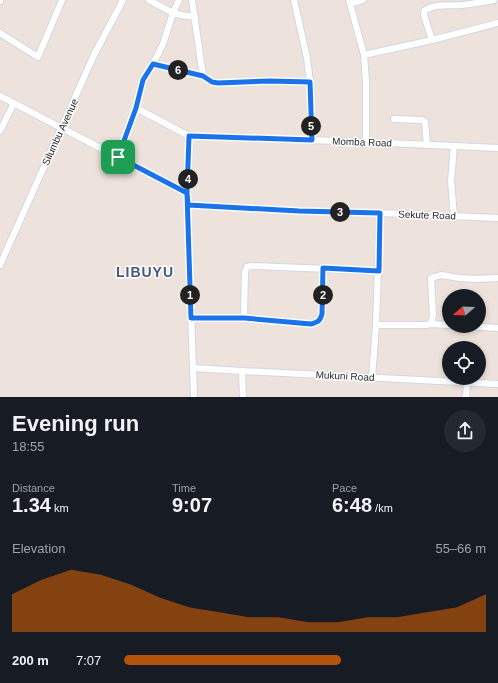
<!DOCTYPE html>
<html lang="en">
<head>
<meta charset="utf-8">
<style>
	body { margin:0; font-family:Helvetica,sans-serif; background:#242831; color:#f1f3f6; height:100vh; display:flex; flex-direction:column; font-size:15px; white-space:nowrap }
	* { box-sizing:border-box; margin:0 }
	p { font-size:13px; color:#9ea1a6 }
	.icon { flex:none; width:22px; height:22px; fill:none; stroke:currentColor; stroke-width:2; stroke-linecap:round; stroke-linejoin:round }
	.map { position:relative; height:397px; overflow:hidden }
	.panel { display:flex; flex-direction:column; background:#171b24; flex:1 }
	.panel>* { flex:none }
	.needle { width:26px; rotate:251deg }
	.fabs { position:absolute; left:442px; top:289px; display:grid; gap:8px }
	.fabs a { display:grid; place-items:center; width:44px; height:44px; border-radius:50%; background:#171b24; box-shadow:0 2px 6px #0003; font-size:20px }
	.pin { position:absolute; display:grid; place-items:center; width:34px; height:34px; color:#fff; margin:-17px; border-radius:8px; box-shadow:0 2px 6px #0006 }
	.km { position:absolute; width:20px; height:20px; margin:-10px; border-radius:50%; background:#222; color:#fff; font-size:11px; line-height:20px; text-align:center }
	.round { display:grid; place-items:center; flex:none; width:42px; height:42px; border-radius:21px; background:#242831 }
	.summary { display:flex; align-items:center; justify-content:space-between; height:68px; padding:0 12px }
	h1 { font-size:22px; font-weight:700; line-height:30px }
	.stats { display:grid; grid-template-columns:repeat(3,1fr); gap:6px; height:68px; padding:4px 12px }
	.stats div { display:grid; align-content:center }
	.stats b { font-size:20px; font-weight:700 }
	.stats small { font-size:11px; font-weight:400 }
	.stats p { font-size:11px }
	.chart { height:112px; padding:8px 12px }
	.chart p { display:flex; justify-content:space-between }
	.chart svg { width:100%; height:72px; margin-top:4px; fill:#b45309; opacity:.7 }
	ul { padding:0 12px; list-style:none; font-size:13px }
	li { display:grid; grid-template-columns:64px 48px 1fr; align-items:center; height:30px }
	li i { height:10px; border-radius:5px; background:#b45309 }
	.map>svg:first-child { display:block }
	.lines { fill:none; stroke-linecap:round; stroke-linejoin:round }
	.street-casing { stroke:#d1d7e4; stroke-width:8 }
	.street { stroke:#fff; stroke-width:6 }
	.route-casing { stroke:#fff; stroke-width:8 }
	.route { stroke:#1a73e8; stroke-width:5 }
	.labels { text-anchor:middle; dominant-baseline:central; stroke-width:3; stroke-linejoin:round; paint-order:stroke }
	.street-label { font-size:10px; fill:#2a2a2a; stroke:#fff }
	.district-label { font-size:14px; font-weight:bold; letter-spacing:1px; fill:#48587e; stroke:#fff }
</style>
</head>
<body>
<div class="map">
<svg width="498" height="397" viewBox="0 0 498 397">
	<rect width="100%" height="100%" fill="#ede3dc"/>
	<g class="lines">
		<defs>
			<g id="street">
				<polyline points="149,0 173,13 181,15 195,17"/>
				<polyline points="192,0 203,76"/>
				<polyline points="294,0 307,58 310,82 312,140"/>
				<polyline points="349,0 364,55 366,81 366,142"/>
				<polyline points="0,1 0,0"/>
				<polyline points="350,4 363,0"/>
				<polyline points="0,33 38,57 62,0"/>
				<path d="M432 40 424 15V11C435 3 449 6 462 5 472 4 483 2 494 0"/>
				<polyline points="364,55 432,40 498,23"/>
				<polyline points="153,64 203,76 212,82 217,83 270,81 310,82"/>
				<polyline points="0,96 187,193"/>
				<polyline points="136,108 189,136 366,142 498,148"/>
				<polyline points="394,119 422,120 425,122 427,145"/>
				<polyline points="0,131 14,103"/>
				<polyline points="189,136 187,193 194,397"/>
				<polyline points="454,146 451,181 454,216"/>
				<polyline points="119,157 136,108 143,80 153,64 163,44 173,13 179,0"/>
				<polyline points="188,205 299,211 380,213 498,218"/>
				<polyline points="0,265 94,55 123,0"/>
				<path d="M191 318H244L311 324C318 322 320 321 322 314L323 268"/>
				<polyline points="244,318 245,272 247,267 252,266 379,271"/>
				<polyline points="431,324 433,315 431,278 441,275 460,278 475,279 498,278"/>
				<polyline points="376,325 426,325 431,324 449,325"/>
				<polyline points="465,326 498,328"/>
				<polyline points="193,368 242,371 498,384"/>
				<polyline points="242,371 243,397"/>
				<polyline points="372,378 376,325 380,213"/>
				<polyline points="466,397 467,383"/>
			</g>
		</defs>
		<use href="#street" class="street-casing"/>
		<use href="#street" class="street"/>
	</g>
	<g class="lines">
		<defs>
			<path id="route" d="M118 157 187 193 191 318H244L311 324C318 322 320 321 322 314L323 268 379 271 380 213 299 211 188 205 187 193 189 136 312 140 310 82 270 81 218 83 212 82 203 76 153 64 143 80 136 108 118 157"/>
		</defs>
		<use href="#route" class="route-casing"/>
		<use href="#route" class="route"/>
	</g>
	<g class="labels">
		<g class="street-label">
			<text transform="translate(60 132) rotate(-65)">Silumbu Avenue</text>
			<text transform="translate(362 142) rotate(2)">Momba Road</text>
			<text transform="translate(427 215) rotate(2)">Sekute Road</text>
			<text transform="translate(345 376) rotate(3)">Mukuni Road</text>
		</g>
		<g class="district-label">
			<text x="145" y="272">LIBUYU</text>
		</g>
	</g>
</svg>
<div class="fabs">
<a><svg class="needle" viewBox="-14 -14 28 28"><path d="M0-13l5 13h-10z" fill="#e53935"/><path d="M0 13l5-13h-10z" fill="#9ea1a6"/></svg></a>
<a><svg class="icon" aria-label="locate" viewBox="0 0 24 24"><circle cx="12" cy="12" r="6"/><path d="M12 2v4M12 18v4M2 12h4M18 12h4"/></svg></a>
</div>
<div class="pin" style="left:118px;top:157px;background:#1e9e55"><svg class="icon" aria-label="arrive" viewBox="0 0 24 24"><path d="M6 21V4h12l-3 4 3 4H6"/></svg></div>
<b class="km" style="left:190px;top:295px">1</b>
<b class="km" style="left:323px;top:295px">2</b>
<b class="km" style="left:340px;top:212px">3</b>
<b class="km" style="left:188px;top:179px">4</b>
<b class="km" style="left:311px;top:126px">5</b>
<b class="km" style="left:178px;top:70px">6</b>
</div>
<section class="panel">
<div class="summary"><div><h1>Evening run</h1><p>18:55</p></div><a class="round"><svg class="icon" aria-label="share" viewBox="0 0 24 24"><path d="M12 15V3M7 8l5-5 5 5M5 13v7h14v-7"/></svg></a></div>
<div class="stats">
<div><p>Distance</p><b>1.34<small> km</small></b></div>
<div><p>Time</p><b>9:07</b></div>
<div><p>Pace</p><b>6:48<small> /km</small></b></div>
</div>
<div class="chart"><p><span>Elevation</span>55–66 m</p>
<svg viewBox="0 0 160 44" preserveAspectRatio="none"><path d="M0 44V21L10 12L20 6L30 9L40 15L50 23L60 29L70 32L80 35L90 35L100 38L110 38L120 35L130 35L140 32L150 29L160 21V44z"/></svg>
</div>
<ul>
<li><b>200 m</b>7:07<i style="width:60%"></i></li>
</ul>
</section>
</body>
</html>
